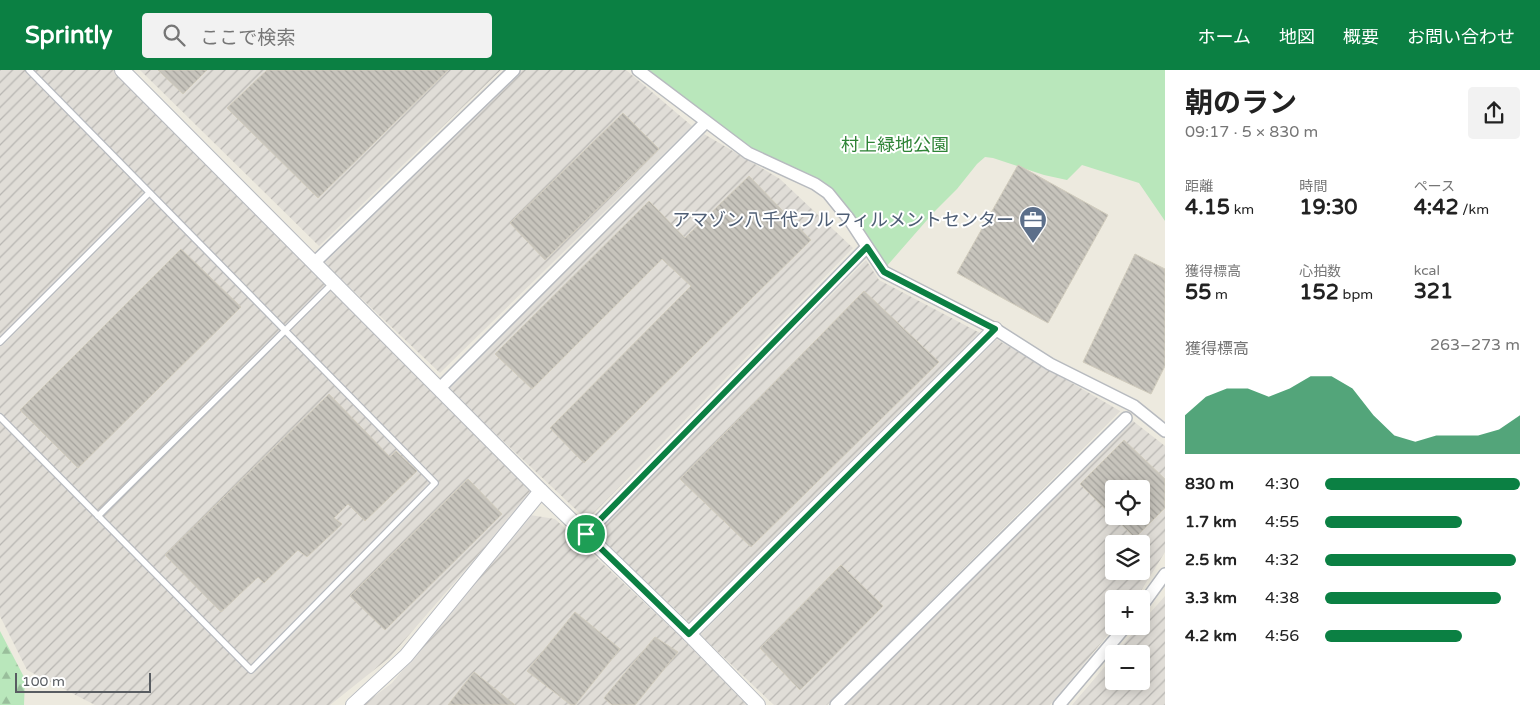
<!DOCTYPE html>
<html lang="ja">
<head>
<meta charset="utf-8">
<style>
	body { margin:0; font-family:"Varela Round","Noto Sans JP",sans-serif; background:#f2f2f2; color:#222; height:100vh; display:flex; flex-direction:column; font-size:19px; white-space:nowrap }
	* { box-sizing:border-box; margin:0 }
	p { font-size:16px; color:#767676 }
	.icon { flex:none; width:28px; height:28px; fill:none; stroke:currentColor; stroke-width:2; stroke-linecap:round; stroke-linejoin:round }
	.map { position:relative; flex:1; overflow:hidden }
	.details { display:flex; flex-direction:column; background:#fff; width:375px }
	.details>* { flex:none }
	.controls { position:absolute; left:1105px; top:410px; display:grid; gap:10px }
	.controls a { display:grid; place-items:center; width:45px; height:45px; border-radius:5px; background:#fff; box-shadow:0 2px 12px #0003; font-size:25px }
	.scale { position:absolute; left:15px; bottom:12px; width:136px; box-sizing:border-box; padding-left:5px; border:2px solid #585c61; border-top:0; font-size:14px; line-height:18px; white-space:nowrap; color:#585c61; -webkit-text-stroke:4px #fff; paint-order:stroke }
	.pin { position:absolute; display:grid; place-items:center; width:42px; height:42px; color:#fff; margin:-21px; border:2px solid #fff; border-radius:50%; box-shadow:0 1px 5px #0007 }
	.round { display:grid; place-items:center; flex:none; width:52px; height:52px; border-radius:5px; background:#f2f2f2 }
	.overview { display:flex; align-items:center; justify-content:space-between; height:85px; padding:0 20px }
	h1 { font-size:28px; font-weight:700; line-height:38px }
	.figures { display:grid; grid-template-columns:repeat(3,1fr); gap:8px; height:85px; padding:5px 20px }
	.figures div { display:grid; align-content:center }
	.figures b { font-size:21px; font-weight:700 }
	.figures small { font-size:14px; font-weight:400 }
	.figures p { font-size:14px }
	.chart { height:140px; padding:10px 20px }
	.chart p { display:flex; justify-content:space-between }
	.chart svg { width:100%; height:90px; margin-top:5px; fill:#0b8043; opacity:.7 }
	ul { padding:0 20px; list-style:none; font-size:16px }
	li { display:grid; grid-template-columns:80px 60px 1fr; align-items:center; height:38px }
	li i { height:12px; border-radius:6px; background:#0b8043 }
	header { display:flex; align-items:center; gap:30px; box-sizing:border-box; height:70px; padding:0 25px; background:#0b8043; color:#fff }
	header strong { font-size:24px }
	nav { display:flex; gap:28px; margin-inline-start:auto; font-size:18px }
	.search { width:350px; height:45px; background:#f2f2f2; display:flex; align-items:center; gap:12px; box-sizing:border-box; padding:0 18px; border-radius:5px; color:#767676; font-size:19px }
	main { display:flex; flex:1; min-height:0 }
	.map>svg:first-child { display:block }
	.industrial { fill:url(#industrial-furrows); fill-rule:evenodd }
	.forest { fill:url(#forest-firs) }
	.park { fill:#b9e7bb }
	.building { fill:url(#building-back-hatch); stroke:#d1ccbd; fill-rule:evenodd }
	.lines { fill:none; stroke-linecap:round; stroke-linejoin:round }
	.service-casing { stroke:#b7babf; stroke-width:8 }
	.minor-casing { stroke:#b7babf; stroke-width:14 }
	.tertiary-casing { stroke:#b7babf; stroke-width:16 }
	.service { stroke:#fff; stroke-width:5.5 }
	.minor { stroke:#fff; stroke-width:11 }
	.tertiary { stroke:#fff; stroke-width:14 }
	.route-casing { stroke:#fff; stroke-width:10 }
	.route { stroke:#0b8043; stroke-width:6 }
	.labels { text-anchor:middle; dominant-baseline:central; stroke-width:4; stroke-linejoin:round; paint-order:stroke }
	.park-label { font-size:18px; fill:#2e8336; stroke:#fff }
	.service-label { font-size:18px; fill:#4e5e75; stroke:#fff; text-anchor:end }
</style>
</head>
<body>
<header>
<strong>Sprintly</strong>
<div class="search"><svg class="icon" aria-label="search" viewBox="0 0 24 24"><circle cx="10" cy="10" r="6"/><path d="M15 15l6 6"/></svg>ここで検索</div>
<nav><a>ホーム</a><a>地図</a><a>概要</a><a>お問い合わせ</a></nav>
</header>
<main>
<div class="map">
<svg width="1165" height="635" viewBox="0 0 1165 635">
	<defs>
		<pattern id="industrial-furrows" width="10" height="10" patternUnits="userSpaceOnUse" patternTransform="scale(1.25)"><rect width="10" height="10" fill="#e0ddd7"/><path d="M-1 1l2-2M0 10L10 0M9 11l2-2" fill="none" stroke="#b8b6b2"/></pattern>
		<pattern id="forest-firs" width="22" height="20" patternUnits="userSpaceOnUse" patternTransform="scale(1.25)"><rect width="22" height="20" fill="#b9e7bb"/><path d="M5 1l3.5 6h-7zM16 11l3.5 6h-7z" fill="#99be9b"/></pattern>
		<pattern id="building-back-hatch" width="6" height="6" patternUnits="userSpaceOnUse" patternTransform="scale(1.25)"><rect width="6" height="6" fill="#c7c4bc"/><path d="M-1 5l2 2M0 0l6 6M5-1l2 2" fill="none" stroke="#a4a29c"/></pattern>
	</defs>
	<rect width="100%" height="100%" fill="#edeadf"/>
	<g class="industrial">
		<polygon points="0,0 114,0 532,423 389,588 330,635 95,635 27,600 0,546"/>
		<polygon points="140,0 501,0 319,176"/>
		<polygon points="522,0 626,0 692,56 440,303 322,191"/>
		<polygon points="704,64 780,109 853,178 587,450 448,319"/>
		<polygon points="866,190 879,210 980,263 690,553 594,463"/>
		<polygon points="996,269 1120,341 827,635 774,635 698,563"/>
		<path d="M1133 351 1165 376V482L1136 529H1114V556H1115L1050 635H845ZM1114 419H1141V446H1114ZM1114 474H1141V501H1114Z"/>
		<polygon points="530,445 555,449 685,571 747,635 363,635 392,613"/>
		<polygon points="1165,526 1165,635 1072,635 1114,586 1114,611 1141,611 1141,584 1115,584 1139,556 1141,556 1141,553"/>
	</g>
	<polygon class="forest" points="0,561 25,609 24,635 0,635"/>
	<path class="park" d="M646 0H1165V151L1139 113 1082 95 1067 110 1044 105 993 88 985 87 977 94 957 119 934 142 886 197C867 168 849 130 821 110L755 80 664 17Z"/>
	<g class="building">
		<polygon points="158,0 207,0 183,24"/>
		<polygon points="267,0 448,0 318,128 227,38"/>
		<polygon points="623,43 659,79 545,190 510,153"/>
		<polygon points="1018,95 1108,145 1048,253 957,203"/>
		<polygon points="749,106 811,170 584,393 550,358 691,216 662,189 532,319 495,284 649,131 685,168"/>
		<polygon points="181,179 241,237 78,398 20,340"/>
		<polygon points="1135,184 1165,199 1165,296 1151,324 1083,292"/>
		<polygon points="864,221 939,292 751,477 680,409"/>
		<polygon points="329,324 390,387 396,381 417,401 365,451 348,434 334,448 342,454 307,487 298,480 264,513 258,507 221,542 165,485"/>
		<path d="M1124 370 1165 409V438L1135 468 1080 414ZM1114 419H1141V446H1114Z"/>
		<polygon points="468,409 502,444 385,560 350,526"/>
		<polygon points="841,495 883,536 800,620 760,578"/>
		<polygon points="575,542 620,579 575,635 571,635 527,601"/>
		<polygon points="655,567 678,582 635,635 612,635 604,628"/>
		<polygon points="474,602 515,635 448,635"/>
	</g>
	<g class="lines">
		<defs>
			<g id="service">
				<polyline points="0,272 149,123"/>
				<polyline points="0,347 251,600 435,413 29,0"/>
				<polyline points="98,446 333,213"/>
			</g>
			<g id="minor">
				<polyline points="638,0 748,83 815,114 828,123 849,149 884,202 995,259 1050,294 1134,336 1165,361"/>
				<polyline points="314,193 514,0"/>
				<polyline points="439,319 706,52"/>
				<polyline points="586,464 867,177"/>
				<polyline points="1141,537 1165,504"/>
				<polyline points="836,635 1126,348"/>
				<polyline points="1059,635 1126,556"/>
			</g>
			<g id="tertiary">
				<polyline points="122,0 541,421 689,564 758,635"/>
				<polyline points="689,564 995,259"/>
				<polyline points="353,635 406,586 541,421"/>
			</g>
		</defs>
		<use href="#service" class="service-casing"/>
		<use href="#minor" class="minor-casing"/>
		<use href="#tertiary" class="tertiary-casing"/>
		<use href="#service" class="service"/>
		<use href="#minor" class="minor"/>
		<use href="#tertiary" class="tertiary"/>
	</g>
	<g class="lines">
		<defs>
			<polygon id="route" points="867,177 884,202 995,259 689,564 586,464"/>
		</defs>
		<use href="#route" class="route-casing"/>
		<use href="#route" class="route"/>
	</g>
	<defs>
		<symbol id="office-pin" viewBox="-11 -11 22 30"><path d="M0 17L-7.5 6A9.5 9.5 0 1 1 7.5 6Z" fill="#5c6f8a" stroke="#fff"/><path d="M-6-3h4V-5.5h4V-3h4V5H-6ZM-1-4.5V-3h2v-1.5ZM-6 0V1H6V0Z" fill="#fff"/></symbol>
	</defs>
	<g fill-rule="evenodd">
		<use href="#office-pin" x="1017" y="134" width="32" height="43"/>
	</g>
	<g class="labels">
		<g class="park-label">
			<text x="895" y="75">村上緑地公園</text>
		</g>
		<g class="service-label">
			<text x="1014" y="150">アマゾン八千代フルフィルメントセンター</text>
		</g>
	</g>
</svg>
<div class="controls">
<a><svg class="icon" aria-label="locate" viewBox="0 0 24 24"><circle cx="12" cy="12" r="6"/><path d="M12 2v4M12 18v4M2 12h4M18 12h4"/></svg></a>
<a><svg class="icon" aria-label="layers" viewBox="0 0 24 24"><path d="M12 4l9 5-9 5-9-5zM3 14l9 5 9-5"/></svg></a>
<a>+</a>
<a>−</a>
</div>
<div class="scale">100 m</div>
<div class="pin" style="left:586px;top:464px;background:#1e9e55"><svg class="icon" aria-label="arrive" viewBox="0 0 24 24"><path d="M6 21V4h12l-3 4 3 4H6"/></svg></div>
</div>
<section class="details">
<div class="overview"><div><h1>朝のラン</h1><p>09:17 · 5 × 830 m</p></div><a class="round"><svg class="icon" aria-label="share" viewBox="0 0 24 24"><path d="M12 15V3M7 8l5-5 5 5M5 13v7h14v-7"/></svg></a></div>
<div class="figures">
<div><p>距離</p><b>4.15<small> km</small></b></div>
<div><p>時間</p><b>19:30</b></div>
<div><p>ペース</p><b>4:42<small> /km</small></b></div>
</div>
<div class="figures">
<div><p>獲得標高</p><b>55<small> m</small></b></div>
<div><p>心拍数</p><b>152<small> bpm</small></b></div>
<div><p>kcal</p><b>321</b></div>
</div>
<div class="chart"><p><span>獲得標高</span>263–273 m</p>
<svg viewBox="0 0 160 44" preserveAspectRatio="none"><path d="M0 44V25L10 16L20 12L30 12L40 16L50 12L60 6L70 6L80 12L90 25L100 35L110 38L120 35L130 35L140 35L150 32L160 25V44z"/></svg>
</div>
<ul>
<li><b>830 m</b>4:30<i style="width:100%"></i></li>
<li><b>1.7 km</b>4:55<i style="width:70%"></i></li>
<li><b>2.5 km</b>4:32<i style="width:98%"></i></li>
<li><b>3.3 km</b>4:38<i style="width:90%"></i></li>
<li><b>4.2 km</b>4:56<i style="width:70%"></i></li>
</ul>
</section>
</main>
</body>
</html>
